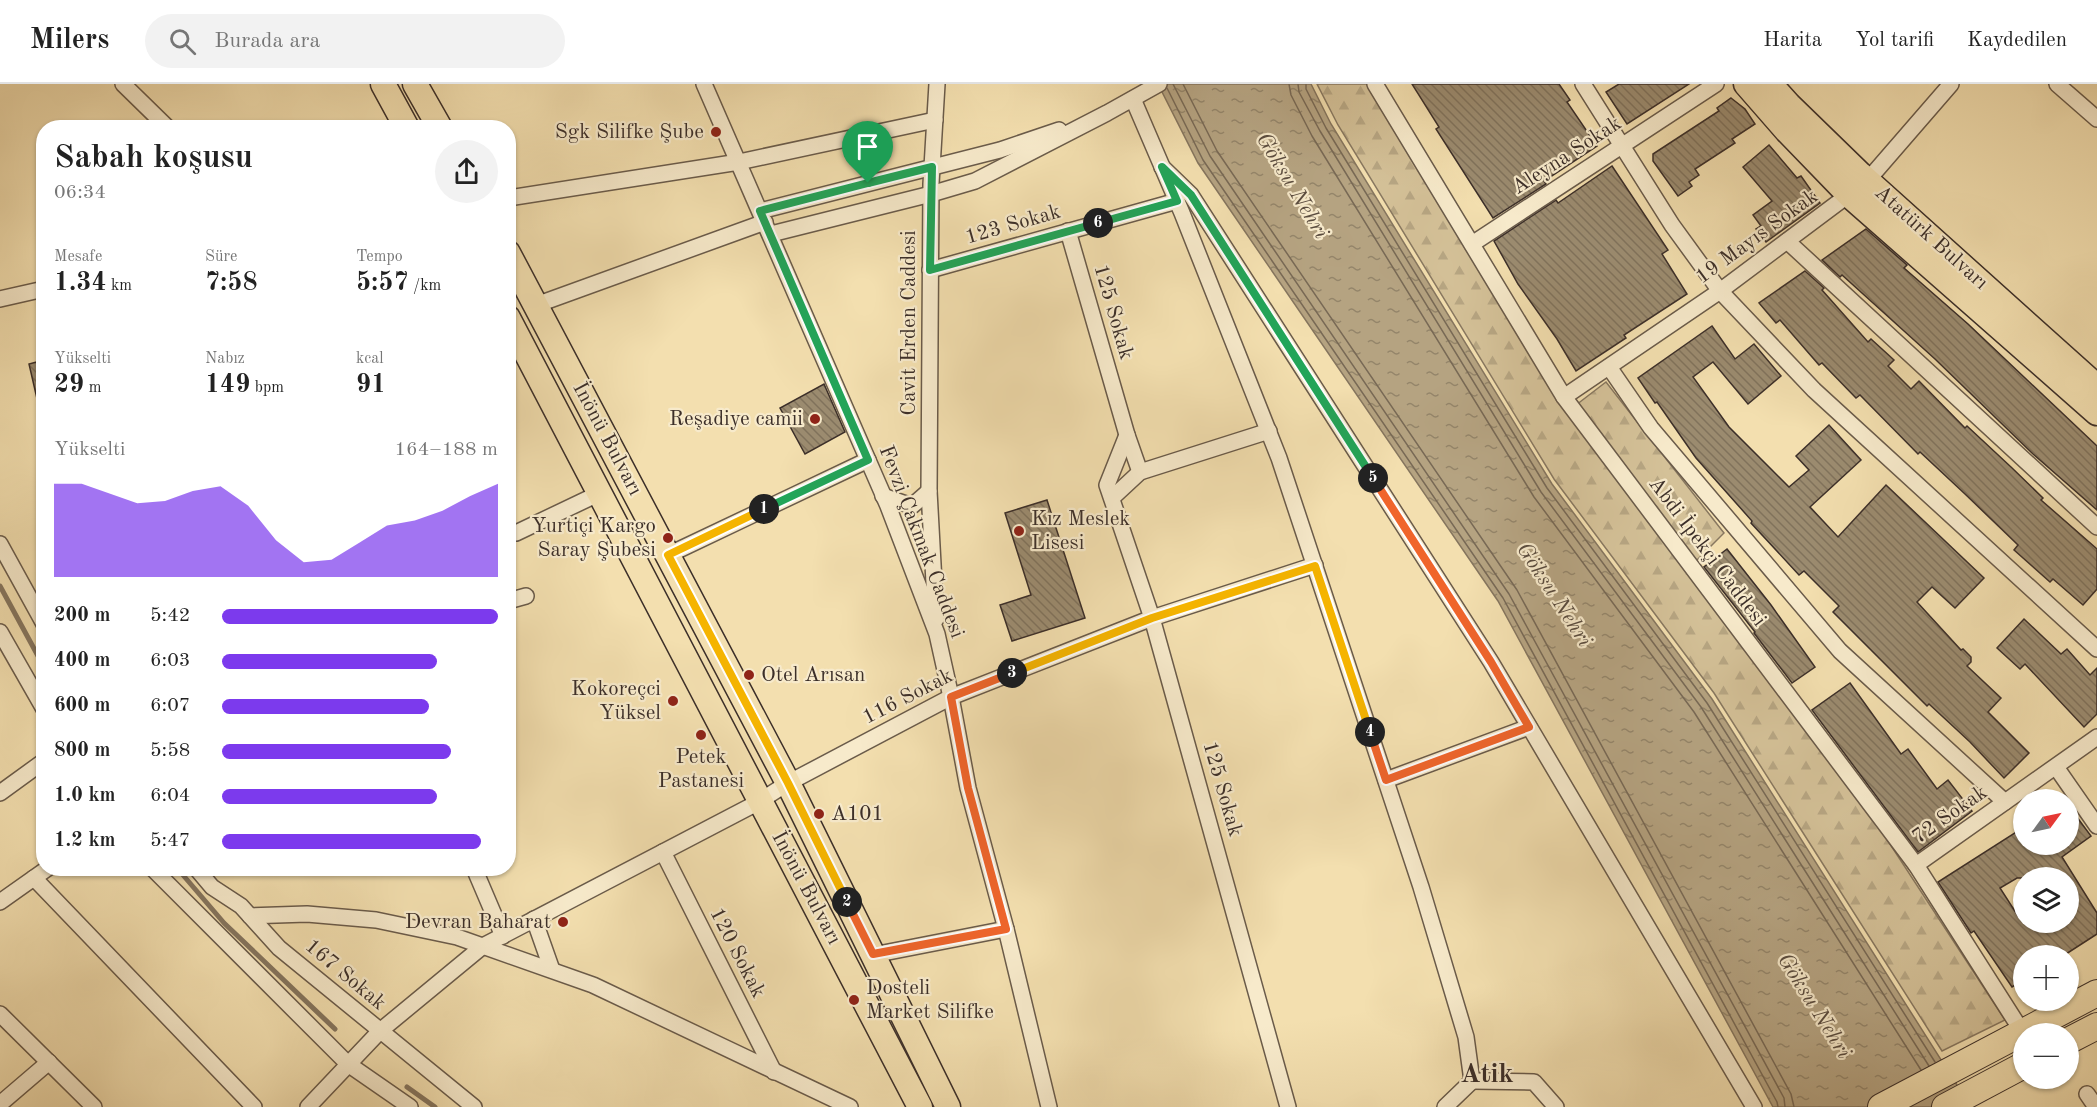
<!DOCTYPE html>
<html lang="tr">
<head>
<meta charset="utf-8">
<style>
	body { margin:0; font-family:"Old Standard TT",serif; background:#f2f2f2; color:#222; height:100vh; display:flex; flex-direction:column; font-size:22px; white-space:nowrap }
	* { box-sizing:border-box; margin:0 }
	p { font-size:20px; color:#767676 }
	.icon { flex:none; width:33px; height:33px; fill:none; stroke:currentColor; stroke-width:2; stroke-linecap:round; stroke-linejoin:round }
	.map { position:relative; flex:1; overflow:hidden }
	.details { position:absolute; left:36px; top:36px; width:480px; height:756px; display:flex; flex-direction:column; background:#fff; border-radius:24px; box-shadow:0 2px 4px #0004 }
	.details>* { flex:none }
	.needle { width:39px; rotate:57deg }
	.buttons { position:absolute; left:2013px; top:705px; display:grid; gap:12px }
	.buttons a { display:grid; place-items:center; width:66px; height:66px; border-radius:50%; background:#fff; box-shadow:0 2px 4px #0004; font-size:30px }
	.pin { position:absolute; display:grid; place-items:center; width:51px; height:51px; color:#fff; margin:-62px -26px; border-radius:50% 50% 50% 0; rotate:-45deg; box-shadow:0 0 6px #0007 }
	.pin .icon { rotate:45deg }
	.km { position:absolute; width:30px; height:30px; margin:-15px; border-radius:50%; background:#222; color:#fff; font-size:16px; line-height:30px; text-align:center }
	.round { display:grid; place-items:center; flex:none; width:63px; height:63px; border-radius:32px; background:#f2f2f2 }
	.headline { display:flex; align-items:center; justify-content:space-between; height:102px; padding:0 18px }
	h1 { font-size:33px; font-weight:700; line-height:45px }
	.figures { display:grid; grid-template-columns:repeat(3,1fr); gap:9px; height:102px; padding:6px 18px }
	.figures div { display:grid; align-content:center }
	.figures b { font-size:26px; font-weight:700 }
	.figures small { font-size:16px; font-weight:400 }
	.figures p { font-size:16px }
	.chart { height:168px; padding:12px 18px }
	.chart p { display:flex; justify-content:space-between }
	.chart svg { width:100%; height:108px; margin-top:6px; fill:#7c3aed; opacity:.7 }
	ul { padding:0 18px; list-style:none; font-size:20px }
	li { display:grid; grid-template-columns:96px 72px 1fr; align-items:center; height:45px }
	li i { height:15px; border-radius:8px; background:#7c3aed }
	header { display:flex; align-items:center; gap:36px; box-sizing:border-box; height:84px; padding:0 30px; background:#fff; border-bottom:2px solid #e0e0e0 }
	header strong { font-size:28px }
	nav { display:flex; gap:33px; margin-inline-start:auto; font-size:21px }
	.search { width:420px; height:54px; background:#f2f2f2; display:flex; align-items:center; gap:15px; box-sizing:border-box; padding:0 21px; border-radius:33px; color:#767676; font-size:22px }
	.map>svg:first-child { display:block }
	.forest { fill:url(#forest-firs); stroke:#887860; stroke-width:1.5 }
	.water { fill:url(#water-ripples); stroke:#85755e; stroke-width:1.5 }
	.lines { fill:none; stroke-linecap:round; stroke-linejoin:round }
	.shore { stroke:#786955; stroke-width:1.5 }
	.stream { stroke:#85755e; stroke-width:5 }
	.building { fill:url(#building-back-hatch); stroke:#3c2f29; stroke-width:1.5; fill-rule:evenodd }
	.minor-casing { stroke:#6a5b4a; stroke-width:18 }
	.primary-casing { stroke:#3c2f29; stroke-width:27 }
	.trunk-casing { stroke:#3c2f29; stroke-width:28 }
	.minor { stroke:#f7eacb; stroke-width:15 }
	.primary { stroke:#f3dfaf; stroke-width:24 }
	.trunk { stroke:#f3dfaf; stroke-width:26 }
	.split-1-casing { stroke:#fff; stroke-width:12 }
	.split-2-casing { stroke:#fff; stroke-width:12 }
	.split-3-casing { stroke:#fff; stroke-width:12 }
	.split-4-casing { stroke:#fff; stroke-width:12 }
	.split-5-casing { stroke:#fff; stroke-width:12 }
	.split-6-casing { stroke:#fff; stroke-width:12 }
	.split-7-casing { stroke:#fff; stroke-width:12 }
	.split-1 { stroke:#22a559; stroke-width:8 }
	.split-2 { stroke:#f5b400; stroke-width:8 }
	.split-3 { stroke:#f0652b; stroke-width:8 }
	.split-4 { stroke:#f5b400; stroke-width:8 }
	.split-5 { stroke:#f0652b; stroke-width:8 }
	.split-6 { stroke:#22a559; stroke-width:8 }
	.split-7 { stroke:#22a559; stroke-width:8 }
	.poi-dot { fill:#8f2418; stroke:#f7eacb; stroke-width:2 }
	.labels { text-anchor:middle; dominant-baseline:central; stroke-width:4.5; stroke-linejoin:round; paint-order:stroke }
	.poi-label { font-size:21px; fill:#3c2f29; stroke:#f7eacb; text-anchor:end }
	.street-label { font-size:21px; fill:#3c2f29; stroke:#f7eacb }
	.water-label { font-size:22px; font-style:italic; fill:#5a4c3f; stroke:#f7eacb }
	.district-label { font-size:27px; font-weight:bold; fill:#3c2f29; stroke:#f7eacb }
</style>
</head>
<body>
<header>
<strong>Milers</strong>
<div class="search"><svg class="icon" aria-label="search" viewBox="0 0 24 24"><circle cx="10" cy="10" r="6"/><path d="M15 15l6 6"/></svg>Burada ara</div>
<nav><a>Harita</a><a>Yol tarifi</a><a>Kaydedilen</a></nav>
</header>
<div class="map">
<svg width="2097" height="1023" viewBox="0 0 2097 1023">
	<defs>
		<pattern id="forest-firs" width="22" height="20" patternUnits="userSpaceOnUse" patternTransform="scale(1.5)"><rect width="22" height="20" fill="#d4c198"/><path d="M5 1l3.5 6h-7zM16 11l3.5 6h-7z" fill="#b7a683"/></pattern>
		<pattern id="water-ripples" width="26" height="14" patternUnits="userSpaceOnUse" patternTransform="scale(1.5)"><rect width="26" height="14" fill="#b5a381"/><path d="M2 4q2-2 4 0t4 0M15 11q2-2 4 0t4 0" fill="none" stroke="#94856a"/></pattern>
		<pattern id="building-back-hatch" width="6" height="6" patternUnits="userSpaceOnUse" patternTransform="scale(1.5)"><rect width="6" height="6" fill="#9b8b6f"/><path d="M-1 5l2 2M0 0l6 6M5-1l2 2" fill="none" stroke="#80725b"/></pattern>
	</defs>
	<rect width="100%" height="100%" fill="#f3dfaf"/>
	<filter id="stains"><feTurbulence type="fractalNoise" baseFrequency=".00333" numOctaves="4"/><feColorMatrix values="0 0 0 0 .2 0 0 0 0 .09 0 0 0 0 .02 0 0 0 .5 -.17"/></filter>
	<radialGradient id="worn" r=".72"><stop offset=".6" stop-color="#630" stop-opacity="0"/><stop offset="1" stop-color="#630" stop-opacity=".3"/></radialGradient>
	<polygon class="forest" points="1317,0 1367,0 1576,321 1606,298 1724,449 1686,487 1871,731 2005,936 1942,967 1714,609 1554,395 1338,41"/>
	<polygon class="water" points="1158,0 1311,0 1331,40 1552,400 1712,615 1971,1023 1773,1023 1498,517 1198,79"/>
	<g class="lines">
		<g class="shore">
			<polyline points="1173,0 1210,72 1509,510 1784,1014 1785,1023"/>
			<polyline points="1183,0 1217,67 1517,506 1791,1010 1794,1023"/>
			<polyline points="1289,0 1291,11 1312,52 1534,413 1694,628 1921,986"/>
			<polyline points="1298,0 1299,8 1320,47 1541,408 1701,623 1929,982"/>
			<polyline points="1306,0 1306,5 1326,44 1547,404 1707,619 1935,978"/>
			<polyline points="1167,4 1203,76 1503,514 1777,1018 1778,1023"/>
		</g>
		<g class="stream">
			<polyline points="0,502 44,583"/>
			<polyline points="177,784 224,839 335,945"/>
			<polyline points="407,1003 435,1023"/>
		</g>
	</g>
	<g class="building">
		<polygon points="1412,0 1559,0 1570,16 1567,18 1597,62 1544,97 1546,100 1493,134 1436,45 1439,43"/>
		<polygon points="1619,0 1689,0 1627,40 1606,8"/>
		<polygon points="1731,14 1745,25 1755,40 1732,55 1735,59 1695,85 1699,91 1689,98 1692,102 1678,112 1653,77 1653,70 1719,27 1717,24"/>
		<polygon points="1769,61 1797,94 1801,92 1820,119 1766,158 1756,145 1761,142 1753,131 1772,117 1743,83"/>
		<polygon points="1612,82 1668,166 1662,170 1687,210 1624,251 1626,254 1576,287 1557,255 1518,200 1494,157 1556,116 1558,119"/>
		<polygon points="1866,145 1907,181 1904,184 1968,240 2097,362 2097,426 2033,370 1935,275 1842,191 1840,193 1822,176"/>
		<polygon points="1805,187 1824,204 1822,206 1868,258 1871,255 1894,276 1888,282 1911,305 1919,297 1965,344 1967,342 2011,383 2043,414 2041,416 2097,465 2097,505 2083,521 2053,495 2050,498 2014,466 2018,461 1965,410 1920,368 1918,370 1860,311 1856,314 1822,279 1819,281 1780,236 1776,239 1759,219"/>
		<polygon points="1712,242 1735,275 1754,260 1781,292 1748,320 1713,278 1693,293 1729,343 1789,403 1809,386 1796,372 1829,341 1861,376 1810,423 1838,453 1886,401 1984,494 1955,524 1932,503 1917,518 1961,566 1963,565 1971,573 1971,578 1967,582 2001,614 1988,628 2029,669 2004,694 1970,658 1929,620 1927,622 1833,528 1839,522 1804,487 1799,491 1751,439 1752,437 1696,374 1657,318 1655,319 1638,294"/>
		<polygon points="44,276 44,319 38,319 29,280"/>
		<polygon points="824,300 845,348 805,370 780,324"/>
		<polygon points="1047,416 1085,534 1012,557 1000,521 1031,511 1005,429"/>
		<polygon points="1727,465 1771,521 1815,583 1792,599 1754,549 1755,548 1704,483"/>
		<polygon points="2024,535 2061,570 2067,565 2090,591 2097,584 2097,630 2084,643 2025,580 2020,585 1997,564"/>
		<polygon points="1850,599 1901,670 1908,665 1937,705 1948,696 1972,727 1918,768 1812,626"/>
		<path d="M2068 721 2091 752 2062 773 2097 829V850L2063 872H2024V896L2012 903 1974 847 1971 849 1938 798 2024 743V760H2068ZM2017 794H2068V838H2024V834L2021 830 2018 832 2000 804Z"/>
	</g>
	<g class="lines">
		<defs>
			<g id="minor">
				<polyline points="123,0 168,44"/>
				<polyline points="704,0 888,422 937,550 951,613 968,704 1006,845 1049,1023"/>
				<polyline points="1375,0 1564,313 1916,781 2023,949"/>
				<polyline points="1583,0 1672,141 1720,207 1814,306 2097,565"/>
				<polyline points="2057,0 2097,35"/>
				<polyline points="1133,15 1182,129 1279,374 1421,803 1466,953 1472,997 1445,1023"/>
				<polyline points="1162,83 1191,111 1491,578 1754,1023"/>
				<polyline points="508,114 739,78 935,36"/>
				<polyline points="760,127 1000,66 1059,46"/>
				<polyline points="1068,147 1127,351 1140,388"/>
				<polyline points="771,150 931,110 975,97 1107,29 1159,0"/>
				<polyline points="1787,157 2097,443"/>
				<polyline points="1472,160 1716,0"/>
				<polyline points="930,186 1177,117"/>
				<polyline points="0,215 44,205"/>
				<polyline points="536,221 765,138"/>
				<polyline points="1609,283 1651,344 1840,567 2005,718"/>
				<polyline points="1564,313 1720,207 1867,97 1951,0"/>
				<polyline points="1127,351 1107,401 1152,534 1288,1023"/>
				<polyline points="883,412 912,422 929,407"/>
				<polyline points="1112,414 1140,388 1269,347"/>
				<polyline points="516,449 600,409"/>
				<polyline points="0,460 44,540"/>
				<polyline points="668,471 868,376"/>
				<polyline points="508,517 526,512"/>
				<polyline points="936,535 929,407 931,100 937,0"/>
				<polyline points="0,548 44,625"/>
				<polyline points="2056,683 2097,742"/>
				<polyline points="1386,696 1529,643"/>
				<polyline points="0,709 44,677"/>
				<polyline points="663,768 774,988"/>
				<polyline points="1916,781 2097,653"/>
				<polyline points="152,784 348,980 410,1023"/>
				<polyline points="196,784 212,803 241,822 279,864 474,1023"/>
				<polyline points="474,784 503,852"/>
				<polyline points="34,794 254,1023"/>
				<polyline points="0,818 48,784"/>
				<polyline points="250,832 307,830 376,836 457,853 593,901 850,1023"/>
				<polyline points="534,835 552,886"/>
				<polyline points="873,871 1006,845"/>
				<polyline points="0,930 94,1023"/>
				<polyline points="1472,997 1534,998 1556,1023"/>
				<polyline points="2087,1010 2096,1023"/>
				<polyline points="0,1020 49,978"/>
				<polyline points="308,1023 380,947 483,862 755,720 788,699 951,613 1152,534 1315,481"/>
			</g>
			<g id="primary">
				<polyline points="383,0 407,44"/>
				<polyline points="415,0 440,44"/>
				<polyline points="1746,0 1787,47 1849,111 2097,329"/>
				<polyline points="1770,0 1789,21 1860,90 2097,303"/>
				<polyline points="508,169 788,699 948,1023"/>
				<polyline points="508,234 920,1023"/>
			</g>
			<g id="trunk">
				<polyline points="2068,957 2097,942"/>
				<polyline points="1881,1023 2097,909"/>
				<polyline points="1945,1023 2024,981"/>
			</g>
		</defs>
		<use href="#minor" class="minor-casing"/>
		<use href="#primary" class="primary-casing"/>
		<use href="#trunk" class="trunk-casing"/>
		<use href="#minor" class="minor"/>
		<use href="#primary" class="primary"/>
		<use href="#trunk" class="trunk"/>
	</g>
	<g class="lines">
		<defs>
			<polyline id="split-1" points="764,425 868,376 760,127 868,99"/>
			<polyline id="split-2" points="764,425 668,471 788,699 847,818"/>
			<polyline id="split-3" points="847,818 873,870 1006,845 968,704 951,613 1012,589"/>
			<polyline id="split-4" points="1012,589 1152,534 1315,482 1370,648"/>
			<polyline id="split-5" points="1370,648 1386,696 1529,643 1491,578 1373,394"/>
			<polyline id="split-6" points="1098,139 1177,117 1162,83 1191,111 1373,394"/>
			<polyline id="split-7" points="868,99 932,83 930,186 1098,139"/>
		</defs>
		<use href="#split-1" class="split-1-casing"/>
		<use href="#split-2" class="split-2-casing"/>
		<use href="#split-3" class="split-3-casing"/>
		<use href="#split-4" class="split-4-casing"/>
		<use href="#split-5" class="split-5-casing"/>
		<use href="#split-6" class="split-6-casing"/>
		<use href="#split-7" class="split-7-casing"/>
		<use href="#split-1" class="split-1"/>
		<use href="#split-2" class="split-2"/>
		<use href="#split-3" class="split-3"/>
		<use href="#split-4" class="split-4"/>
		<use href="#split-5" class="split-5"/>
		<use href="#split-6" class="split-6"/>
		<use href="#split-7" class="split-7"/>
	</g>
	<g class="poi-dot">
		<circle cx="716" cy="48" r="6"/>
		<circle cx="815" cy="335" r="6"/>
		<circle cx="1019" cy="447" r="6"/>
		<circle cx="668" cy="454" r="6"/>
		<circle cx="749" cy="591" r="6"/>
		<circle cx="673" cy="617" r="6"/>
		<circle cx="701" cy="651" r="6"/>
		<circle cx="819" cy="730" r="6"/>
		<circle cx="563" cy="838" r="6"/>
		<circle cx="854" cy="916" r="6"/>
	</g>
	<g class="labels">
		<g class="poi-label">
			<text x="704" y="48">Sgk Silifke Şube</text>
			<text x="803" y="335">Reşadiye camii</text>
			<text x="1031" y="435" text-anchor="start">Kız Meslek<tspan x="1031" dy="24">Lisesi</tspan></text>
			<text x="656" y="442">Yurtiçi Kargo<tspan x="656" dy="24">Saray Şubesi</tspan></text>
			<text x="761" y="591" text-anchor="start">Otel Arısan</text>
			<text x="661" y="605">Kokoreçci<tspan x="661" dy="24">Yüksel</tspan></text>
			<text x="701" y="673" text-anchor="middle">Petek<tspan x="701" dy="24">Pastanesi</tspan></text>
			<text x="831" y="730" text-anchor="start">A101</text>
			<text x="551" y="838">Devran Baharat</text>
			<text x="866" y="904" text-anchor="start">Dosteli<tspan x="866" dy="24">Market Silifke</tspan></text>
		</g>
		<g class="street-label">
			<text transform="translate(1567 72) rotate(-33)">Aleyna Sokak</text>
			<text transform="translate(1013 141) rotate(-16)">123 Sokak</text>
			<text transform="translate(1757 153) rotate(-36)">19 Mayıs Sokak</text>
			<text transform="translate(1931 154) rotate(42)">Atatürk Bulvarı</text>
			<text transform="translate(1113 228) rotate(74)">125 Sokak</text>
			<text transform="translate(909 239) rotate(-90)">Cavit Erden Caddesi</text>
			<text transform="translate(607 355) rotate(62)">İnönü Bulvarı</text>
			<text transform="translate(921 458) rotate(69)">Fevzi Çakmak Caddesi</text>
			<text transform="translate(1707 468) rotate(53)">Abdi İpekçi Caddesi</text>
			<text transform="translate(908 613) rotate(-27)">116 Sokak</text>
			<text transform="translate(1222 705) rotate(74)">125 Sokak</text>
			<text transform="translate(1950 731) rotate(-35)">72 Sokak</text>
			<text transform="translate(806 804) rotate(62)">İnönü Bulvarı</text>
			<text transform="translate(737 869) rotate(63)">120 Sokak</text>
			<text transform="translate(345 891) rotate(40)">167 Sokak</text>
		</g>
		<g class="water-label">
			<text transform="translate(1292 102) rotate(59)">Göksu Nehri</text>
			<text transform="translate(1554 511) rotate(57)">Göksu Nehri</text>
			<text transform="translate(1814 922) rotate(58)">Göksu Nehri</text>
		</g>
		<g class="district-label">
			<text x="1487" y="990">Atik</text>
		</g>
	</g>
	<rect width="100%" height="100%" filter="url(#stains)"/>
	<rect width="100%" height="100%" fill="url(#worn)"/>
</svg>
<div class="buttons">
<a><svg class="needle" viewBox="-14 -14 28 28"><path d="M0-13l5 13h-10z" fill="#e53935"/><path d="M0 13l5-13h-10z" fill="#767676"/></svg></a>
<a><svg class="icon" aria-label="layers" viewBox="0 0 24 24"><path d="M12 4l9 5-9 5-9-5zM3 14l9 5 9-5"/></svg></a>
<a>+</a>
<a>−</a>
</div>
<div class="pin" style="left:868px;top:99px;background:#1e9e55"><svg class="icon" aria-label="arrive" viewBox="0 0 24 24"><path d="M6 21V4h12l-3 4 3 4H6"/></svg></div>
<b class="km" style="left:764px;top:425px">1</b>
<b class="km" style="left:847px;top:818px">2</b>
<b class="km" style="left:1012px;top:589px">3</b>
<b class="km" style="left:1370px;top:648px">4</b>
<b class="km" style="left:1373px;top:394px">5</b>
<b class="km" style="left:1098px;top:139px">6</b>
<section class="details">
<div class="headline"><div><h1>Sabah koşusu</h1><p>06:34</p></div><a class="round"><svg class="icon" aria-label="share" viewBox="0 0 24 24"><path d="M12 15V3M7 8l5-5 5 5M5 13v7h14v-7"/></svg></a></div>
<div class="figures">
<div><p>Mesafe</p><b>1.34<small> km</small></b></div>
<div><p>Süre</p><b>7:58</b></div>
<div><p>Tempo</p><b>5:57<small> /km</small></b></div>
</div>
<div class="figures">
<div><p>Yükselti</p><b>29<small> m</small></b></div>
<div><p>Nabız</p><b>149<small> bpm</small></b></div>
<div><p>kcal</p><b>91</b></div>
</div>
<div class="chart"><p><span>Yükselti</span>164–188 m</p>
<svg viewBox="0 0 160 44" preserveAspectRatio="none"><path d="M0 44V6L10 6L20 10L30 14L40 13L50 9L60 7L70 15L80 29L90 38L100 37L110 30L120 23L130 21L140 17L150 11L160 6V44z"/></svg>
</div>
<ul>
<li><b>200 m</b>5:42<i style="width:100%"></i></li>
<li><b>400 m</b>6:03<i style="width:78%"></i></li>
<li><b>600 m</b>6:07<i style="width:75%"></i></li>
<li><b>800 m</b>5:58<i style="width:83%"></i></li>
<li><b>1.0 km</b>6:04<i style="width:78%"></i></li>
<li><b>1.2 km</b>5:47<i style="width:94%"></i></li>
</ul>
</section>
</div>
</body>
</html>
